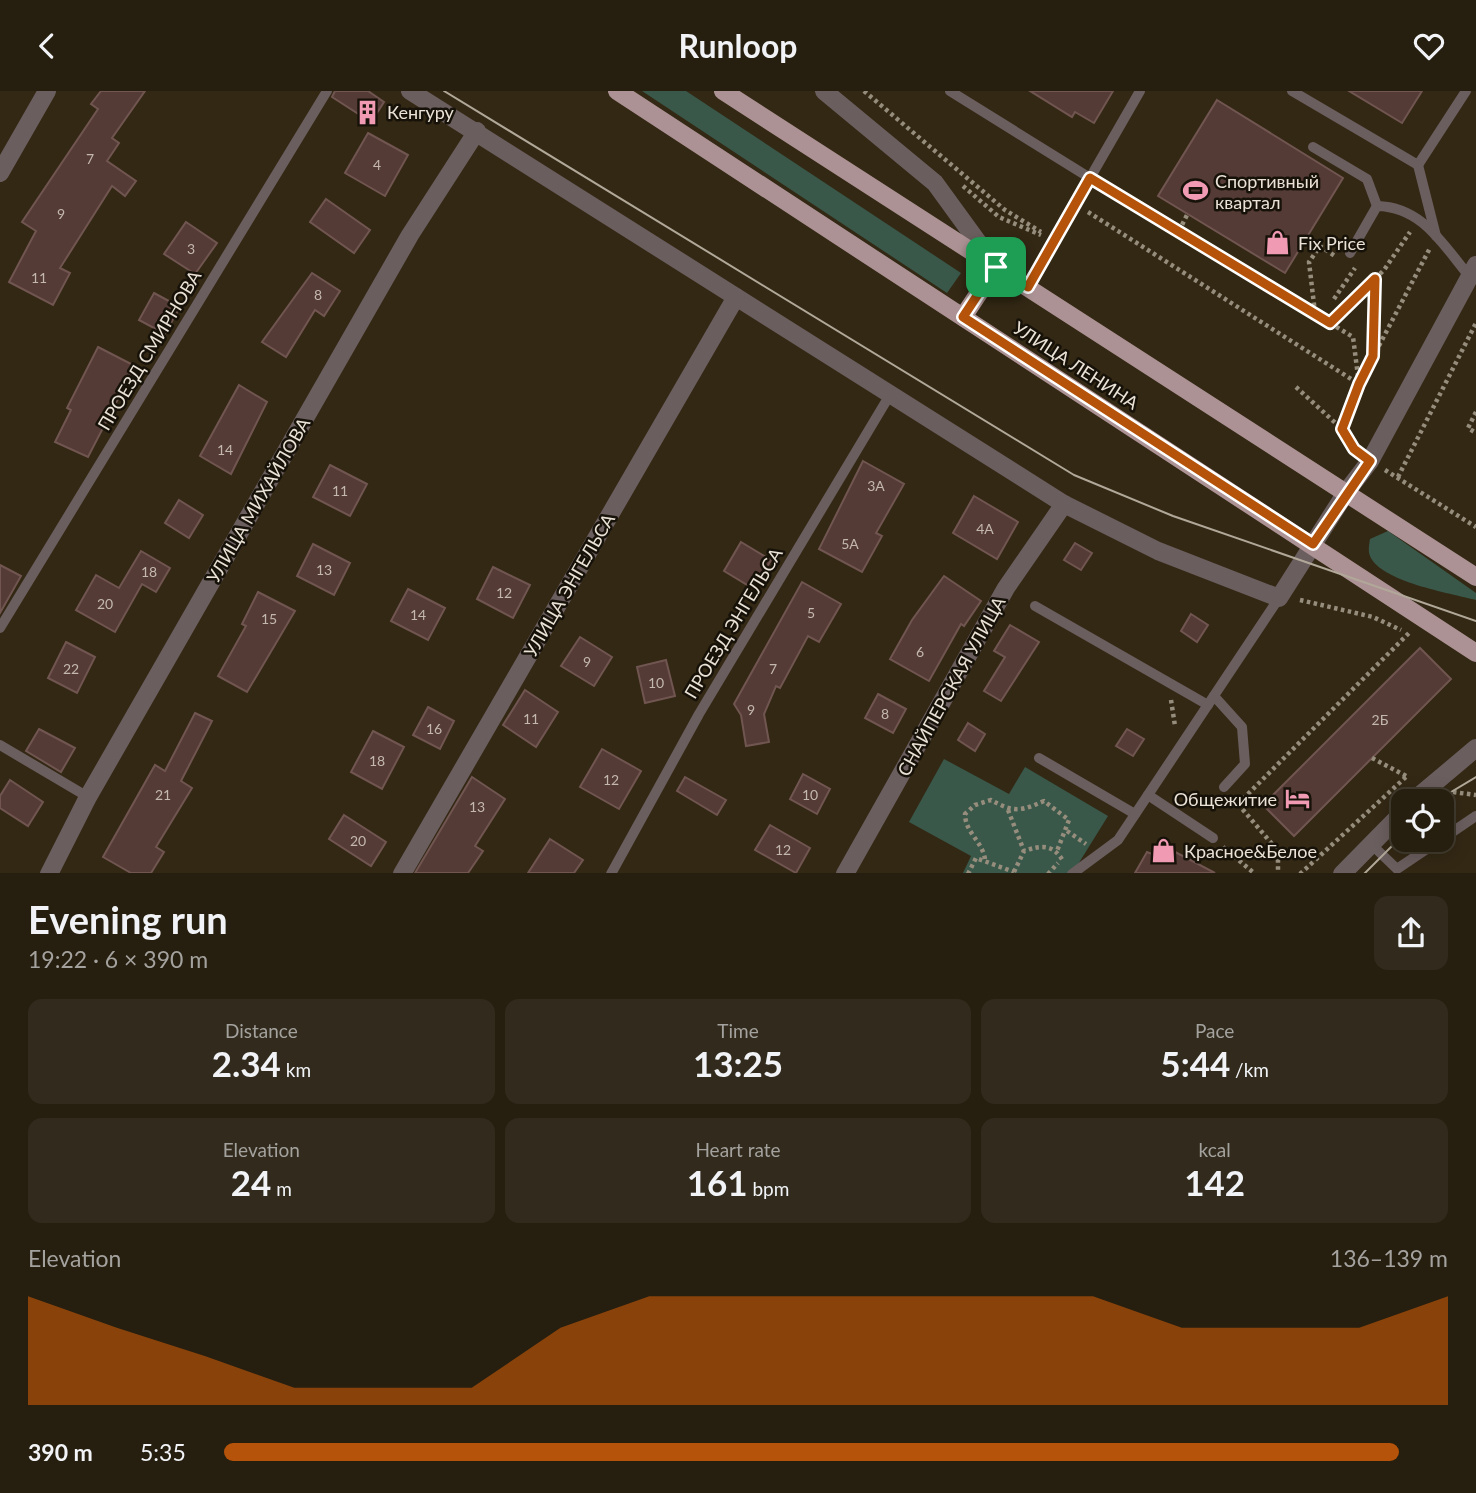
<!DOCTYPE html>
<html lang="en">
<head>
<meta charset="utf-8">
<style>
	body { margin:0; font-family:Lato,sans-serif; background:#322b1d; color:#f1f3f6; height:100vh; display:flex; flex-direction:column; font-size:26px; white-space:nowrap }
	* { box-sizing:border-box; margin:0 }
	p { font-size:23px; color:#a4a29e }
	.icon { flex:none; width:38px; height:38px; fill:none; stroke:currentColor; stroke-width:2; stroke-linecap:round; stroke-linejoin:round }
	.map { position:relative; height:782px; overflow:hidden }
	.sheet { display:flex; flex-direction:column; background:#261e0f; flex:1 }
	.sheet>* { flex:none }
	.fabs { position:absolute; left:1391px; top:698px; display:grid; gap:14px }
	.fabs a { display:grid; place-items:center; width:63px; height:63px; border-radius:14px; background:#261e0f; box-shadow:0 4px 18px #0003,0 0 0 2px #423c2f; font-size:35px }
	.pin { position:absolute; display:grid; place-items:center; width:60px; height:60px; color:#fff; margin:-30px; border-radius:14px; box-shadow:0 4px 10px #0006 }
	.round { display:grid; place-items:center; flex:none; width:74px; height:74px; border-radius:14px; background:#322b1d }
	.summary { display:flex; align-items:center; justify-content:space-between; height:119px; padding:0 28px }
	h1 { font-size:38px; font-weight:700; line-height:52px }
	.stats { display:grid; grid-template-columns:repeat(3,1fr); gap:10px; height:119px; padding:7px 28px }
	.stats div { display:grid; align-content:center; border-radius:14px; background:#322b1d; text-align:center }
	.stats b { font-size:35px; font-weight:700 }
	.stats small { font-size:19px; font-weight:400 }
	.stats p { font-size:19px }
	.chart { height:196px; padding:14px 28px }
	.chart p { display:flex; justify-content:space-between }
	.chart svg { width:100%; height:126px; margin-top:7px; fill:#b45309; opacity:.7 }
	ul { padding:0 28px; list-style:none; font-size:23px }
	li { display:grid; grid-template-columns:112px 84px 1fr; align-items:center; height:52px }
	li i { height:18px; border-radius:9px; background:#b45309 }
	header { display:flex; justify-content:space-between; align-items:center; height:91px; padding:0 28px; background:#261e0f; font-size:32px; font-weight:700 }
	.map>svg:first-child { display:block }
	.green { fill:#39584a }
	.building { fill:#543b36; stroke:#705550; stroke-width:2 }
	.lines { fill:none; stroke-linecap:round; stroke-linejoin:round }
	.path { stroke:#968d7d; stroke-width:4.5; stroke-dasharray:3.5 3.5; stroke-linecap:butt }
	.service { stroke:#6b5e5f; stroke-width:10 }
	.minor { stroke:#6b5e5f; stroke-width:18 }
	.tertiary { stroke:#6b5e5f; stroke-width:18 }
	.primary { stroke:#ac9294; stroke-width:18 }
	.tram { stroke:#b1a899; stroke-width:2 }
	.route-casing { stroke:#fff; stroke-width:14 }
	.route { stroke:#b45309; stroke-width:9 }
	.labels { text-anchor:middle; dominant-baseline:central; stroke-width:5; stroke-linejoin:round; paint-order:stroke }
	.number-label { font-size:14px; fill:#c4b8ae }
	.poi-label { font-size:18px; fill:#eae2d6; stroke:#171209; text-anchor:start }
	.street-label { font-size:18px; fill:#eae2d6; stroke:#171209 }
</style>
</head>
<body>
<header><svg class="icon" aria-label="back" viewBox="0 0 24 24"><path d="M15 5l-7 7 7 7"/></svg>Runloop<svg class="icon" aria-label="heart" viewBox="0 0 24 24"><path d="M12 20l-8-8c-3-5 5-10 8-4 3-6 11-1 8 4z"/></svg></header>
<div class="map">
<svg width="1476" height="783" viewBox="0 0 1476 783">
	<rect width="100%" height="100%" fill="#332814"/>
	<g class="green">
		<polygon points="642,0 686,0 961,182 947,202"/>
		<path d="M1388 440 1476 502V509C1450 502 1381 491 1370 465 1368 460 1369 454 1370 448Z"/>
		<polygon points="944,668 1009,703 1025,676 1108,725 1072,783 963,782 971,765 909,731"/>
	</g>
	<g class="building">
		<polygon points="101,0 145,0 112,47 119,52 107,70 136,90 125,105 112,95 60,177 70,182 53,214 9,191 36,140 22,131 98,18 91,13"/>
		<polygon points="335,0 368,0 384,11 371,31 332,6"/>
		<polygon points="1030,0 1113,0 1094,32 1075,21 1072,26"/>
		<polygon points="1349,0 1422,0 1402,32"/>
		<polygon points="1217,9 1343,87 1285,182 1158,105"/>
		<polygon points="368,42 408,64 385,105 345,82"/>
		<polygon points="326,108 370,139 354,162 310,131"/>
		<polygon points="186,131 217,152 195,183 164,163"/>
		<polygon points="312,182 340,200 324,225 315,219 286,266 262,251"/>
		<polygon points="154,202 180,216 165,243 139,229"/>
		<polygon points="98,256 135,275 88,366 55,351 71,319 67,317"/>
		<polygon points="239,294 267,311 231,383 200,365"/>
		<polygon points="863,370 904,393 876,442 882,445 862,481 819,458"/>
		<polygon points="330,374 367,393 350,425 313,406"/>
		<polygon points="974,405 1018,431 997,468 953,442"/>
		<polygon points="179,409 203,424 189,447 165,432"/>
		<polygon points="741,451 771,469 754,498 724,480"/>
		<polygon points="1075,452 1092,462 1081,479 1064,469"/>
		<polygon points="313,453 350,472 334,504 297,485"/>
		<polygon points="141,460 170,477 156,501 142,493 115,541 76,519 96,484 119,497"/>
		<polygon points="0,474 21,485 0,522"/>
		<polygon points="493,476 530,494 513,527 477,508"/>
		<polygon points="944,485 981,510 964,535 961,533 929,590 890,568 912,529"/>
		<polygon points="802,491 841,513 819,551 808,545 780,597 776,595 764,623 769,651 746,655 741,624 734,613"/>
		<polygon points="408,498 445,517 428,549 391,530"/>
		<polygon points="258,501 295,520 247,601 218,585 246,535 242,533"/>
		<polygon points="1191,523 1208,534 1197,551 1181,540"/>
		<polygon points="1010,534 1039,551 1001,610 984,600 1005,566 994,560"/>
		<polygon points="580,546 612,566 594,595 561,575"/>
		<polygon points="66,551 95,566 77,602 48,587"/>
		<polygon points="1420,557 1451,588 1294,745 1263,714"/>
		<polygon points="666,569 675,605 645,612 637,576"/>
		<polygon points="525,599 558,621 536,656 503,634"/>
		<polygon points="878,603 906,618 893,642 865,627"/>
		<polygon points="428,616 454,630 440,658 413,644"/>
		<polygon points="195,622 212,630 181,690 192,697 156,756 164,761 151,782 131,782 103,766 155,674 165,680"/>
		<polygon points="968,632 985,643 975,660 958,649"/>
		<polygon points="39,638 75,657 61,681 26,660"/>
		<polygon points="1127,638 1144,648 1133,665 1116,655"/>
		<polygon points="373,640 404,656 382,698 351,681"/>
		<polygon points="602,658 641,680 619,718 580,696"/>
		<polygon points="803,683 830,698 817,723 790,708"/>
		<polygon points="472,686 505,708 475,755 483,760 468,782 415,782"/>
		<polygon points="685,686 726,709 717,724 677,700"/>
		<polygon points="10,689 43,711 28,735 0,717 0,705"/>
		<polygon points="344,724 386,751 371,775 329,748"/>
		<polygon points="770,734 810,757 796,782 755,759"/>
		<polygon points="550,748 583,769 574,782 528,782"/>
		<polygon points="1158,752 1215,782 1135,782 1147,761 1152,763"/>
	</g>
	<g class="lines">
		<g class="path">
			<polyline points="864,0 1005,119 1041,141"/>
			<polyline points="1103,94 1353,246 1359,293 1342,338 1354,358"/>
			<polyline points="963,95 999,126 1041,144"/>
			<polyline points="1088,121 1359,293 1430,157"/>
			<polyline points="1179,140 1188,122"/>
			<polyline points="1334,208 1355,177"/>
			<polyline points="1315,222 1309,171 1320,155 1335,165"/>
			<polyline points="1330,232 1384,179 1410,141"/>
			<polyline points="1374,261 1375,189"/>
			<polyline points="1296,296 1342,338"/>
			<polyline points="1476,321 1468,337 1476,342"/>
			<polyline points="1385,379 1476,436"/>
			<polyline points="1398,386 1476,232"/>
			<polyline points="1300,509 1373,526 1401,539"/>
			<polyline points="1171,609 1175,635"/>
			<polyline points="1372,667 1408,686"/>
			<polyline points="1453,701 1476,704"/>
			<polyline points="1238,713 1409,542"/>
			<polyline points="1238,713 1278,760 1278,783"/>
			<polyline points="1008,719 1024,760"/>
			<polyline points="1067,740 1086,753"/>
			<polyline points="1223,756 1255,783"/>
			<path d="M985 768C982 750 965 741 965 723L975 714 991 709C1014 722 1021 720 1044 710L1069 729 1057 760"/>
			<path d="M1014 781 1024 760C1042 754 1053 753 1063 770"/>
			<polyline points="968,783 976,767 1014,781"/>
			<polyline points="1048,783 1058,772"/>
			<polyline points="1300,783 1407,685"/>
		</g>
		<g class="service">
			<polyline points="950,0 1090,87 1028,196"/>
			<polyline points="1292,0 1418,74 1466,0"/>
			<polyline points="1313,56 1367,88 1377,115"/>
			<polyline points="1418,74 1436,145"/>
			<polyline points="1090,87 1140,0"/>
			<path d="M1350 162 1377 115C1423 116 1443 154 1470 186"/>
			<polyline points="1035,515 1208,614"/>
			<polyline points="0,537 327,0"/>
			<polyline points="1214,605 1242,636 1245,673 1224,696"/>
			<polyline points="0,654 88,706"/>
			<polyline points="1039,667 1135,723"/>
			<polyline points="1148,704 1213,747"/>
			<polyline points="1442,748 1476,725"/>
			<polyline points="1371,753 1397,778 1440,749"/>
			<polyline points="611,783 699,623 891,302"/>
			<polyline points="1072,783 1118,749 1279,507"/>
		</g>
		<g class="minor">
			<polyline points="410,0 1064,413 1158,460 1279,507 1347,400 1370,370 1476,174"/>
			<polyline points="0,82 47,0"/>
			<polyline points="1413,710 1476,657"/>
			<polyline points="49,783 88,706 410,144 477,40"/>
			<polyline points="402,783 736,206"/>
			<polyline points="845,783 1006,497 1064,413"/>
			<polyline points="1342,783 1404,720"/>
		</g>
		<polyline class="tertiary" points="824,0 935,92 996,176"/>
		<g class="primary">
			<polyline points="617,0 1476,562"/>
			<polyline points="723,0 1476,486"/>
			<polyline points="963,226 996,176"/>
		</g>
		<g class="tram">
			<polyline points="444,0 1074,384 1173,425 1476,530"/>
			<polyline points="1436,710 1476,686"/>
			<polyline points="1364,783 1404,743"/>
		</g>
	</g>
	<g class="lines">
		<defs>
			<polygon id="route" points="1090,87 1330,232 1375,188 1373,265 1359,293 1342,338 1354,358 1370,370 1313,453 963,226 996,176 1028,196"/>
		</defs>
		<use href="#route" class="route-casing"/>
		<use href="#route" class="route"/>
	</g>
	<defs>
		<symbol id="building-bare" viewBox="-9 -9 18 18"><path d="M-4-6H4V6H1V3H-1V6H-4ZM-2.5-4.3h1.7v1.8h-1.7ZM.8-4.3h1.7v1.8H.8ZM-2.5-1h1.7V.8h-1.7ZM.8-1h1.7V.8H.8Z" fill="#f19ab4" stroke="#171209" stroke-width="2.5" paint-order="stroke"/></symbol>
		<symbol id="stadium-bare" viewBox="-9 -9 18 18"><path d="M0-5a6.5 5 0 1 0 0 10a6.5 5 0 1 0 0-10ZM-3.5-1.8h7v3.6h-7Z" fill="#f19ab4" stroke="#171209" stroke-width="2.5" paint-order="stroke"/></symbol>
		<symbol id="shop-bare" viewBox="-9 -9 18 18"><path d="M-5-2.5h2.3a2.7 3.5 0 0 1 5.4 0H5L5.5 6h-11ZM-1.5-2.5h3a1.5 2.3 0 0 0-3 0Z" fill="#f19ab4" stroke="#171209" stroke-width="2.5" paint-order="stroke"/></symbol>
		<symbol id="hotel-bare" viewBox="-9 -9 18 18"><path d="M-6-4.5h1.5V1H6V5H4.5V3h-9V5H-6ZM-4 0a1.8 1.8 0 1 1 3.6 0ZM.5 0V-2.5h3Q6-2.5 6 0Z" fill="#f19ab4" stroke="#171209" stroke-width="2.5" paint-order="stroke"/></symbol>
	</defs>
	<g fill-rule="evenodd">
		<use href="#building-bare" x="350" y="4" width="35" height="35"/>
		<use href="#stadium-bare" x="1178" y="82" width="35" height="35"/>
		<use href="#shop-bare" x="1260" y="134" width="35" height="35"/>
		<use href="#hotel-bare" x="1280" y="690" width="35" height="35"/>
		<use href="#shop-bare" x="1146" y="742" width="35" height="35"/>
	</g>
	<g class="labels">
		<g class="number-label">
			<text x="90" y="67">7</text>
			<text x="377" y="73">4</text>
			<text x="61" y="122">9</text>
			<text x="191" y="157">3</text>
			<text x="39" y="186">11</text>
			<text x="318" y="203">8</text>
			<text x="225" y="358">14</text>
			<text x="876" y="394">3А</text>
			<text x="340" y="399">11</text>
			<text x="985" y="437">4А</text>
			<text x="850" y="452">5А</text>
			<text x="324" y="478">13</text>
			<text x="149" y="480">18</text>
			<text x="504" y="501">12</text>
			<text x="105" y="512">20</text>
			<text x="811" y="521">5</text>
			<text x="418" y="523">14</text>
			<text x="269" y="527">15</text>
			<text x="920" y="560">6</text>
			<text x="587" y="570">9</text>
			<text x="71" y="577">22</text>
			<text x="773" y="577">7</text>
			<text x="656" y="591">10</text>
			<text x="751" y="618">9</text>
			<text x="885" y="622">8</text>
			<text x="531" y="627">11</text>
			<text x="1380" y="628">2Б</text>
			<text x="434" y="637">16</text>
			<text x="377" y="669">18</text>
			<text x="611" y="688">12</text>
			<text x="163" y="703">21</text>
			<text x="810" y="703">10</text>
			<text x="477" y="715">13</text>
			<text x="358" y="749">20</text>
			<text x="783" y="758">12</text>
		</g>
		<g class="poi-label">
			<text x="387" y="21">Кенгуру</text>
			<text x="1215" y="90">Спортивный<tspan x="1215" dy="21">квартал</tspan></text>
			<text x="1298" y="152">Fix Price</text>
			<text x="1277" y="708" text-anchor="end">Общежитие</text>
			<text x="1184" y="760">Красное&amp;Белое</text>
		</g>
		<g class="street-label">
			<text transform="translate(149 259) rotate(-59)">ПРОЕЗД СМИРНОВА</text>
			<text transform="translate(1076 274) rotate(33)">УЛИЦА ЛЕНИНА</text>
			<text transform="translate(258 409) rotate(-60)">УЛИЦА МИХАЙЛОВА</text>
			<text transform="translate(569 494) rotate(-60)">УЛИЦА ЭНГЕЛЬСА</text>
			<text transform="translate(733 532) rotate(-59)">ПРОЕЗД ЭНГЕЛЬСА</text>
			<text transform="translate(951 595) rotate(-61)">СНАЙПЕРСКАЯ УЛИЦА</text>
		</g>
	</g>
</svg>
<div class="fabs">
<a><svg class="icon" aria-label="locate" viewBox="0 0 24 24"><circle cx="12" cy="12" r="6"/><path d="M12 2v4M12 18v4M2 12h4M18 12h4"/></svg></a>
</div>
<div class="pin" style="left:996px;top:176px;background:#1e9e55"><svg class="icon" aria-label="arrive" viewBox="0 0 24 24"><path d="M6 21V4h12l-3 4 3 4H6"/></svg></div>
</div>
<section class="sheet">
<div class="summary"><div><h1>Evening run</h1><p>19:22 · 6 × 390 m</p></div><a class="round"><svg class="icon" aria-label="share" viewBox="0 0 24 24"><path d="M12 15V3M7 8l5-5 5 5M5 13v7h14v-7"/></svg></a></div>
<div class="stats">
<div><p>Distance</p><b>2.34<small> km</small></b></div>
<div><p>Time</p><b>13:25</b></div>
<div><p>Pace</p><b>5:44<small> /km</small></b></div>
</div>
<div class="stats">
<div><p>Elevation</p><b>24<small> m</small></b></div>
<div><p>Heart rate</p><b>161<small> bpm</small></b></div>
<div><p>kcal</p><b>142</b></div>
</div>
<div class="chart"><p><span>Elevation</span>136–139 m</p>
<svg viewBox="0 0 160 44" preserveAspectRatio="none"><path d="M0 44V6L10 17L20 27L30 38L40 38L50 38L60 17L70 6L80 6L90 6L100 6L110 6L120 6L130 17L140 17L150 17L160 6V44z"/></svg>
</div>
<ul>
<li><b>390 m</b>5:35<i style="width:96%"></i></li>
</ul>
</section>
</body>
</html>
